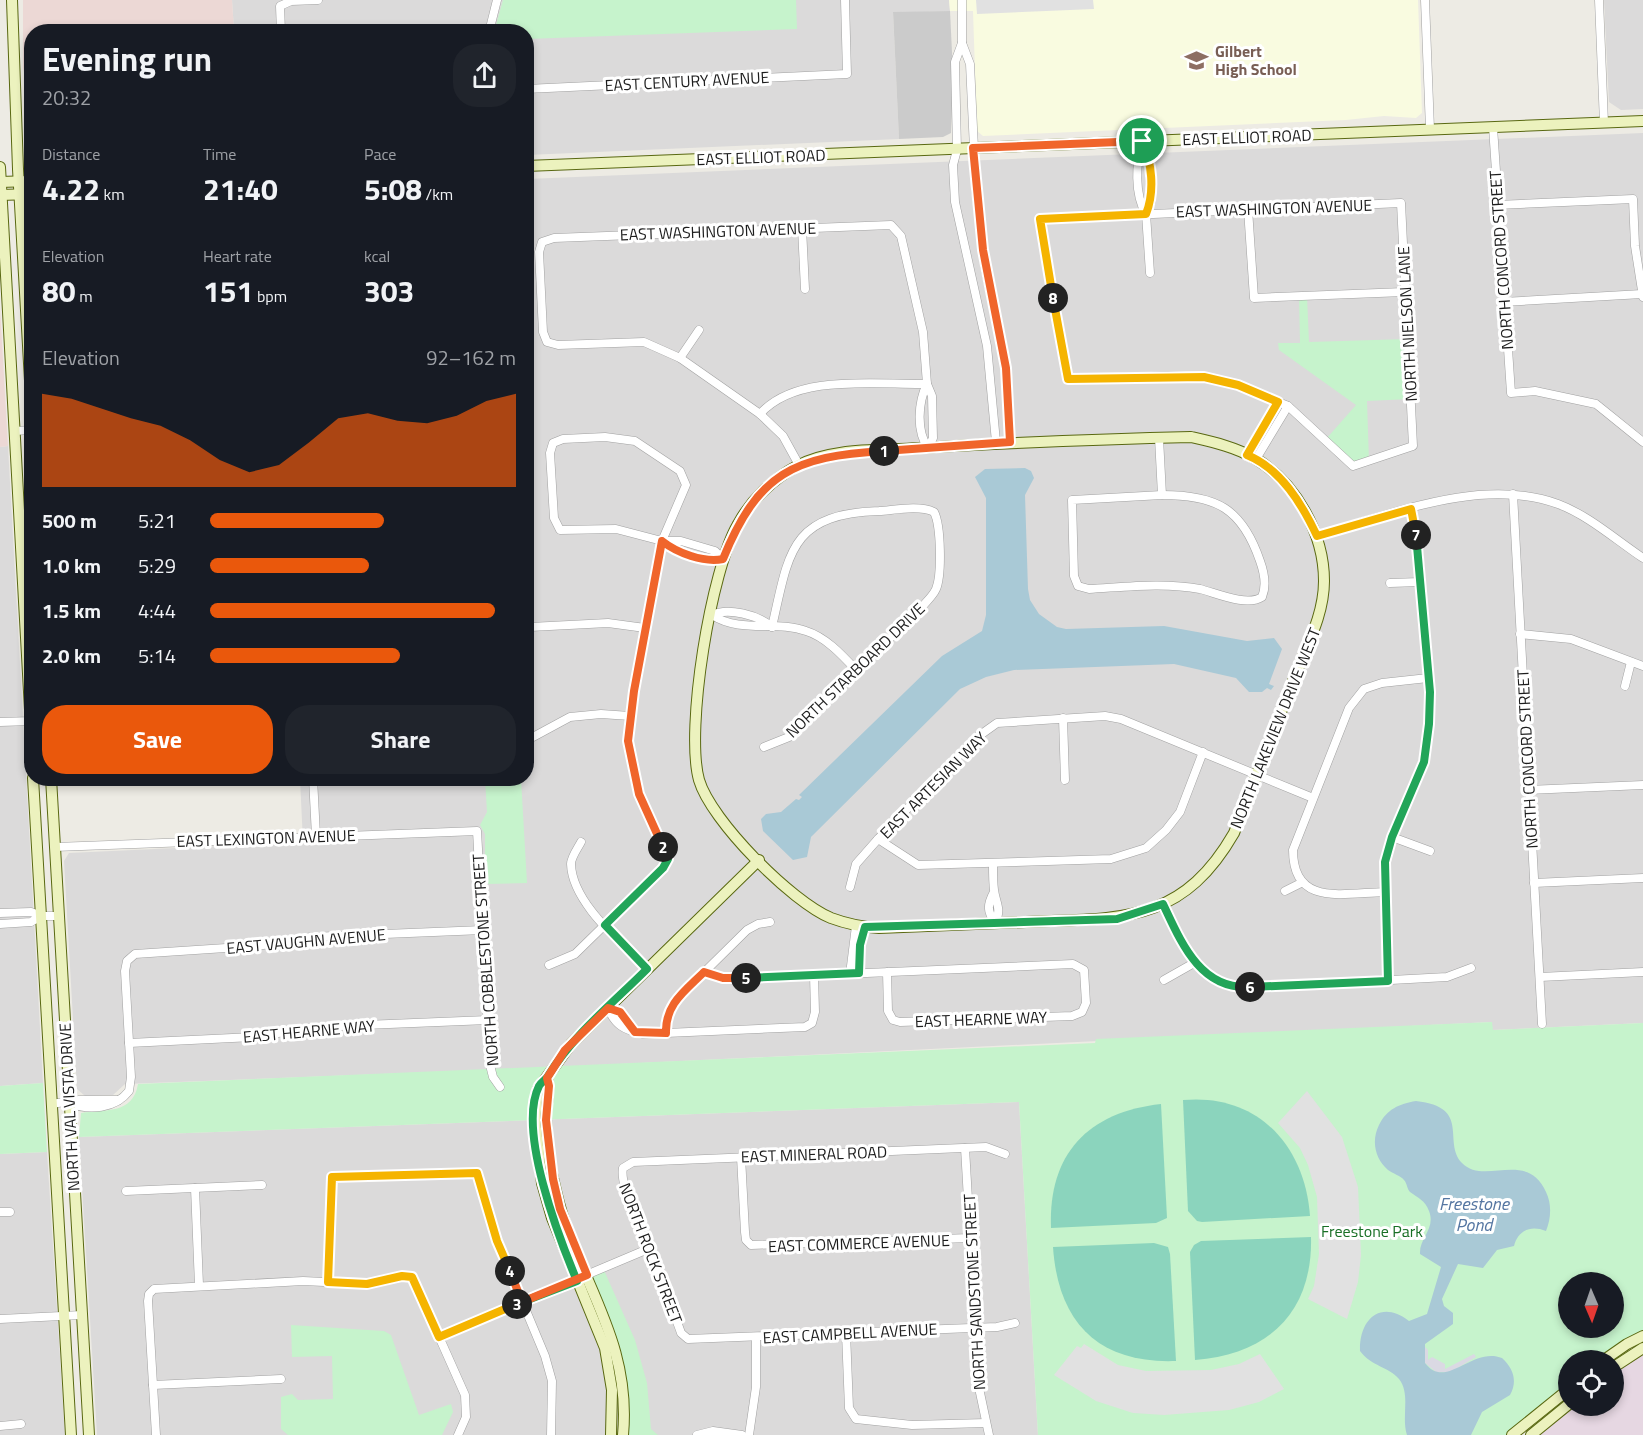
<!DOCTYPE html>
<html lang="en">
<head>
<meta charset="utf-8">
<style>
	body { margin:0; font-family:"Titillium Web",sans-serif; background:#20242c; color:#f1f3f6; height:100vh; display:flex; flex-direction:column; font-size:22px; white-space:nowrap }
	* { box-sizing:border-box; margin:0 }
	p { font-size:20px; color:#9ea1a6 }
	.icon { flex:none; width:33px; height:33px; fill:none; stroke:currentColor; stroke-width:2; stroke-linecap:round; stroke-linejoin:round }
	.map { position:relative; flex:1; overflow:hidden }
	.details { position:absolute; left:24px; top:24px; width:510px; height:762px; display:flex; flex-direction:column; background:#171b24; border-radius:24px; box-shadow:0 3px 9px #0003 }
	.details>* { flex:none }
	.needle { width:39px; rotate:178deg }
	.fabs { position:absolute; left:1558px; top:1272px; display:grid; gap:12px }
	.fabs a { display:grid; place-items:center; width:66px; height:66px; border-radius:50%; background:#171b24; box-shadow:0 3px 9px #0003; font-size:30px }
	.pin { position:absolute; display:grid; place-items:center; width:51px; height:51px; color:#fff; margin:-26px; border:3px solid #fff; border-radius:50%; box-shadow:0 2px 6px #0007 }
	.km { position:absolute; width:30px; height:30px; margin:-15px; border-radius:50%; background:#222; color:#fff; font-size:16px; line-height:30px; text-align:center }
	.round { display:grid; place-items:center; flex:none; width:63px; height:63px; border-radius:24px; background:#20242c }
	.overview { display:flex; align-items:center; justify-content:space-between; height:102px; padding:0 18px }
	h1 { font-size:33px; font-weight:700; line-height:45px }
	.metrics { display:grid; grid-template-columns:repeat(3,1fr); gap:9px; height:102px; padding:6px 18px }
	.metrics div { display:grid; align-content:center }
	.metrics b { font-size:30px; font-weight:700 }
	.metrics small { font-size:16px; font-weight:400 }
	.metrics p { font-size:16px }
	.chart { height:168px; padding:12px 18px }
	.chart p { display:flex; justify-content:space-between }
	.chart svg { width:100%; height:108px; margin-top:6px; fill:#ea580c; opacity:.7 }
	.action { display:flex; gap:12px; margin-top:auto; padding:12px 18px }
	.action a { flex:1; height:69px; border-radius:24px; background:#ea580c; color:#fff; font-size:24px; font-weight:700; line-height:69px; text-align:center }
	.action a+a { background:#20242c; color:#f1f3f6 }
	ul { padding:0 18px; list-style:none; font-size:20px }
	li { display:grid; grid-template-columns:96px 72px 1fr; align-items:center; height:45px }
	li i { height:15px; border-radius:8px; background:#ea580c }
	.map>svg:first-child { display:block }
	.residential { fill:#dbdada }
	.commercial { fill:#ecd8d5 }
	.industrial { fill:#e6d7e2 }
	.education { fill:#f9fbe0 }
	.religious { fill:#cbcbcb }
	.park { fill:#c6f3cc; fill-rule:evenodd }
	.pitch { fill:#8bd4bd }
	.parking { fill:#e1e1e1 }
	.plaza { fill:#dad9e3 }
	.water { fill:#a9c9d6 }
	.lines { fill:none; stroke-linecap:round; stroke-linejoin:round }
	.street-casing { stroke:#a1a1a1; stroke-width:9 }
	.secondary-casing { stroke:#596811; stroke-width:12 }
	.street { stroke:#fff; stroke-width:8 }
	.secondary { stroke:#ecf2be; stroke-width:10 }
	.split-1-casing { stroke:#fff; stroke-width:12 }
	.split-2-casing { stroke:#fff; stroke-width:12 }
	.split-3-casing { stroke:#fff; stroke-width:12 }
	.split-4-casing { stroke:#fff; stroke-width:12 }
	.split-5-casing { stroke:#fff; stroke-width:12 }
	.split-6-casing { stroke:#fff; stroke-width:12 }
	.split-7-casing { stroke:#fff; stroke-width:12 }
	.split-8-casing { stroke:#fff; stroke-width:12 }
	.split-9-casing { stroke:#fff; stroke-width:12 }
	.split-1 { stroke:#f0652b; stroke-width:8 }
	.split-2 { stroke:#f0652b; stroke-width:8 }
	.split-3 { stroke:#22a559; stroke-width:8 }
	.split-4 { stroke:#f5b400; stroke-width:8 }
	.split-5 { stroke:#f0652b; stroke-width:8 }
	.split-6 { stroke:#22a559; stroke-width:8 }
	.split-7 { stroke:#22a559; stroke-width:8 }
	.split-8 { stroke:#f5b400; stroke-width:8 }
	.split-9 { stroke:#f5b400; stroke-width:8 }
	.labels { text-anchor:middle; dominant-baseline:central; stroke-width:6; stroke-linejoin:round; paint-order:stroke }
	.education-label { font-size:16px; font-weight:bold; fill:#785e54; stroke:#fff; text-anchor:start }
	.street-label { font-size:16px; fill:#1d1d1d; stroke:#fff }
	.park-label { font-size:16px; fill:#186f25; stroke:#fff }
	.water-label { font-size:18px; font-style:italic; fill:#5576a2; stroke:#fff }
</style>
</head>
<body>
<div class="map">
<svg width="1643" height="1435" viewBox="0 0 1643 1435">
	<rect width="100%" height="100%" fill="#edebe4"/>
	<g class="residential">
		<polygon points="232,0 949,0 950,11 893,13 899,139 527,155 526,32 234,31"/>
		<polygon points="1604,0 1643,0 1643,109 1621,110 1609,102"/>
		<polygon points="1643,133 1643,1023 1492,1030 1492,1022 537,1068 125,1084 113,1095 85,1096 77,1089 64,861 69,853 303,842 300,779 526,778 527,179"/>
		<polygon points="8,446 43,1083 0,1086 0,447"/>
		<polygon points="1019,1102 1038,1435 97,1435 79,1137"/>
		<polygon points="47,1152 65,1435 0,1435 0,1154"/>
	</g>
	<g class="commercial">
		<polygon points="23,0 232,0 234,31 32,32 31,168 25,157 29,121 28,92 23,67"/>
		<polygon points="0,307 8,446 0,447"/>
	</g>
	<polygon class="industrial" points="1643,1353 1643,1435 1537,1435 1573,1406 1614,1406 1614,1372"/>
	<polygon class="education" points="949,0 1418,0 1422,113 1416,118 1384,116 1346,120 983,136 977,131 973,11 950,11"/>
	<polygon class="religious" points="950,11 953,73 951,133 943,137 899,139 893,12"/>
	<g class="park">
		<polygon points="503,0 796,0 797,29 527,39 526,32 494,32"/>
		<polygon points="1299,296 1307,296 1309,342 1407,339 1410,399 1367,401 1369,461 1353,466 1326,439 1356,405 1279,350 1278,343 1300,343"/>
		<polygon points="485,779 521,779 527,883 485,884 485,834 480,825 487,812"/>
		<path d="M1492 1022 1493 1030 1643 1023V1333L1597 1360H1569V1384L1507 1435H1038L1019 1102 79 1137 81 1113C104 1109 133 1115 138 1084L1095 1043 1096 1039ZM1569 1282H1614V1328H1569Z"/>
		<polygon points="43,1083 47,1152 0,1154 0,1086"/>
		<polygon points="603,1268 635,1340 647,1383 651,1429 658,1435 618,1435 620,1405 616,1371 582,1278"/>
		<polygon points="291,1325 384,1331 391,1335 419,1415 451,1404 453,1412 442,1435 288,1435 281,1429 281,1397 292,1394 298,1400 333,1399 332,1356 292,1357"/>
	</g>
	<g class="pitch">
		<path d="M1183 1100C1258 1093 1305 1146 1310 1216L1202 1222 1197 1221 1188 1211Z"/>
		<path d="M1161 1104 1167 1218 1156 1223 1051 1228C1048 1154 1088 1112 1161 1104Z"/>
		<path d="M1311 1237C1313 1312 1268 1355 1195 1360L1190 1252 1194 1245 1201 1241Z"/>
		<path d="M1154 1243 1168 1247 1170 1254 1176 1361C1098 1364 1058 1322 1053 1247Z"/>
	</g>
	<g class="parking">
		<polygon points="976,0 1093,0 1094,9 977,14"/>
		<polygon points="1307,1091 1342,1137 1358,1187 1361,1255 1358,1282 1347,1319 1308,1299 1314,1286 1319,1254 1317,1197 1308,1165 1300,1148 1278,1123"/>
		<polygon points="1084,1344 1118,1365 1146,1371 1211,1370 1239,1364 1260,1354 1284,1389 1259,1402 1229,1410 1164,1415 1133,1413 1096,1401 1054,1375 1077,1346 1081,1348"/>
	</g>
	<polygon class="plaza" points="1424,1346 1428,1350 1428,1360 1432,1357 1445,1364 1445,1369 1474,1354 1476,1357 1451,1372 1436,1372 1425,1363"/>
	<g class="water">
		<polygon points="1025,468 1031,471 1034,478 1025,495 1028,589 1030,600 1039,614 1057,627 1066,629 1164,626 1247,641 1274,638 1282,649 1269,684 1274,686 1271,690 1267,688 1262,692 1249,692 1236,678 1174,664 1014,670 986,677 960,689 811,837 807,857 793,860 763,831 761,819 766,814 781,812 796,799 799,800 802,797 799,795 942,656 982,631 986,615 986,498 975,477 985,469"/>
		<path d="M1416 1101C1472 1107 1442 1142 1462 1163 1484 1186 1527 1149 1546 1192 1552 1204 1551 1219 1546 1231 1531 1225 1518 1230 1514 1246L1497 1250 1483 1268 1458 1264 1442 1299 1444 1306 1453 1313V1324L1425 1344V1363C1446 1391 1472 1346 1502 1358 1513 1368 1518 1381 1510 1395L1482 1412 1471 1435H1407C1401 1417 1411 1394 1399 1379 1388 1366 1372 1367 1360 1351 1359 1319 1381 1299 1409 1321L1427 1314 1441 1267 1420 1254C1419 1238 1436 1229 1429 1211 1425 1200 1418 1198 1410 1192 1407 1189 1407 1183 1404 1180 1400 1175 1393 1174 1388 1170 1375 1159 1371 1141 1379 1125 1387 1109 1399 1104 1416 1101Z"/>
	</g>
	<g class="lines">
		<defs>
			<g id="street">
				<polyline points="962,0 962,43 955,62 957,150 953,165 955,202 987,346 996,442"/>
				<polyline points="1425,0 1430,129"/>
				<polyline points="1599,0 1604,123"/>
				<polyline points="281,32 280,6 291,1 318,0"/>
				<polyline points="489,32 497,0"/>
				<polyline points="962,43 970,64 976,191 985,267 1006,368 1010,442"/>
				<polyline points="526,89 847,74 845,0"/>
				<polyline points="1493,127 1511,393 1535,391 1596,404 1643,442"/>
				<polyline points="1142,141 1149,161 1151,202 1146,214 1150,273"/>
				<path d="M1142 141C1136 163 1134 194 1146 214"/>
				<polygon points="1401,203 1413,446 1353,466 1288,406 1237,385 1204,377 1168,376 1068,379 1040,219"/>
				<polyline points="1497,205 1633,199 1635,246 1643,297"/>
				<polyline points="1248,209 1254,298 1404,292"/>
				<polyline points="802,228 805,289"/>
				<polyline points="1503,302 1642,294"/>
				<polyline points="680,358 699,330"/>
				<path d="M760 414C796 373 876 385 927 384"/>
				<polyline points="14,431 32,430"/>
				<polyline points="1159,438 1162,495"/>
				<polyline points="1247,455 1278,402"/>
				<polyline points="1256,459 1288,406"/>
				<path d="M799 465 783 436 760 414 680 358 644 342 558 345 547 342 543 332 539 252 542 242 554 238 891 225 901 236 923 332 927 384 932 396 933 438 928 448C916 431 918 402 927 384"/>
				<polyline points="1513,494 1542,1024"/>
				<path d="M1162 495C1216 495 1242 508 1260 561 1264 572 1267 585 1262 597 1247 607 1216 593 1200 589 1164 582 1125 587 1089 589L1078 586 1074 576 1072 500Z"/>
				<path d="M1316 536C1390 515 1481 476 1558 504 1588 515 1616 540 1643 558"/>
				<polyline points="1390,583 1420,582"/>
				<path d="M712 615C741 634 776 620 806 631 826 637 843 656 857 671"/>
				<path d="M712 615C728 607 758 615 772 627"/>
				<polyline points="530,627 608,623 645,628"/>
				<polyline points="1520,634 1571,639 1643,666"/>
				<polyline points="1625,686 1631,662"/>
				<polyline points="1063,718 1065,780"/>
				<polyline points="0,722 32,721"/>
				<polyline points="533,737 570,717 601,714 630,716"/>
				<path d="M764 747 789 737 921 608C925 603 933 596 936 589 942 575 941 525 934 512 919 505 895 510 879 511 790 514 789 552 772 627"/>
				<polyline points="313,778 316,836"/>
				<polyline points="1528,790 1643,785"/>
				<polyline points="1392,837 1430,851"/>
				<polyline points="878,839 918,865 1111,859 1146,848 1166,830 1180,812 1203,752"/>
				<path d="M581 842C578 848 571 857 571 864 572 903 622 943 647 969"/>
				<polyline points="55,847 477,831 490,1065 493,1077 500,1087"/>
				<path d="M993 865C993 873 993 882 994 890 996 904 1002 909 995 923 987 911 987 905 994 892"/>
				<polyline points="1534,883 1643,878"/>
				<polyline points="850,887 856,864 878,839 976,738 997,723 1105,716 1121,719 1313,798"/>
				<polyline points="1285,891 1301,883"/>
				<path d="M1385 892C1343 893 1293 907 1293 850L1349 708 1364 689 1382 683 1428 678"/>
				<polyline points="1163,904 1194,963 1217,981 1244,988 1447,977 1471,968"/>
				<polyline points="0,913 31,912 41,916 59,916"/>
				<polyline points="0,924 31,922 41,916"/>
				<path d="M549 965 575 954 662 869 667 859 639 794 628 741 634 691 662 541 686 485 680 471 635 441 605 437 563 439 553 443 550 453 554 518 560 530 616 529 662 541H681L715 551 723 559C704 563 677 553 662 541"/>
				<polyline points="704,972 730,979 1073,964 1084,970 1086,1003 1082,1012 1072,1016 900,1022 893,1020 888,1011 887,972"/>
				<polyline points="859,973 860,945 865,927"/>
				<polyline points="850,974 856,926"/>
				<polyline points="1540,977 1643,972"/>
				<polyline points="1164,980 1194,963"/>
				<polyline points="1388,981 1385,862 1392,837 1423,762 1429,724 1430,692 1418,545 1411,509"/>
				<path d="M608 1008C615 1025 624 1030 643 1034L805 1027 812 1023 815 1012 814 975"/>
				<polyline points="608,1008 620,1012 635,1032"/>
				<polyline points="666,1033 667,1017 675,1001 747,930 758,924 770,922"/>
				<polyline points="129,1043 253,1037 315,1027 488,1020"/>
				<path d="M69 1103C89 1111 115 1109 129 1091L131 1077 125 971 127 961 135 954 257 946 311 937 483 930"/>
				<polyline points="51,1104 79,1100 119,1100"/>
				<polyline points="965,1148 979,1388 989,1435"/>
				<path d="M1005 1154 986 1147 633 1162 623 1168C617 1192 671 1301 681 1333L688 1339 997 1327 1015 1323"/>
				<polyline points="741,1157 745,1232 746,1240 751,1245 971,1238"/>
				<polyline points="195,1188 199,1285"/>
				<polyline points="126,1191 262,1185"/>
				<polyline points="0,1212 10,1212"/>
				<polyline points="328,1282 332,1177 477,1173 497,1241 545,1356 552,1381 551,1435"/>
				<polyline points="0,1319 82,1315"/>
				<polyline points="846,1333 849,1408 856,1419 912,1425 986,1423"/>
				<polyline points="439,1337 648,1249"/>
				<polyline points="153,1385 281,1379"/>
				<polyline points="0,1426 21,1424"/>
				<polyline points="156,1435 148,1301 149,1294 154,1289 303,1281 367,1284 402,1276 412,1277 416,1285 465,1395 466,1417 458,1435"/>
				<polyline points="697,1435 713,1431 742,1435"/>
				<polyline points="749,1435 756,1387 756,1337"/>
			</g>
			<g id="secondary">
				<polyline points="12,0 18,169 32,416"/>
				<polyline points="526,166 1643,121"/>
				<polyline points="0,167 32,746"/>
				<polyline points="0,182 32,181"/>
				<polyline points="0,195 32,194"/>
				<path d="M1191 437C1213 442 1236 447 1256 459 1296 483 1324 534 1324 581 1324 615 1307 645 1295 676 1275 728 1254 781 1234 833 1181 925 1120 918 1026 922 977 924 928 926 879 928 862 927 847 924 831 918 792 902 711 821 699 780 685 729 711 570 738 524 751 500 773 479 797 466 832 447 881 451 919 448 1010 443 1100 439 1191 437Z"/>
				<polyline points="33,778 71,1435"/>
				<polyline points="51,778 89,1435"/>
				<path d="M547 1078C551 1091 545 1105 546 1119 546 1143 550 1168 556 1191 576 1279 632 1337 623 1435"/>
				<polyline points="1604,1360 1627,1344 1643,1336"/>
				<polyline points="1614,1367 1643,1348"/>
				<polyline points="611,1435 612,1390 605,1348 552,1218 542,1183 535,1120 538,1089 571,1044 759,860"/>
				<polyline points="1512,1435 1569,1389"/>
				<polyline points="1531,1435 1569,1404"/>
			</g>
		</defs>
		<use href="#street" class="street-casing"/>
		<use href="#secondary" class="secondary-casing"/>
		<use href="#street" class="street"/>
		<use href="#secondary" class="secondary"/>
	</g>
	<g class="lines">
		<defs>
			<polyline id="split-1" points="884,451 1010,442 1006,368 983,250 973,148 1142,141"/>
			<path id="split-2" d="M663 847 639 794 628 741 634 691 662 541C677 553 704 563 723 559 758 473 794 456 884 451"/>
			<path id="split-3" d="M517 1304 577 1281C559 1238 517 1130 539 1086 541 1082 546 1080 548 1076 573 1035 613 1003 647 969L605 925 663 868 668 859 663 847"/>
			<polyline id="split-4" points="510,1271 497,1241 477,1173 332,1177 328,1282 367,1284 402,1276 412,1277 439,1337 517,1304"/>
			<path id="split-5" d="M510 1271 522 1302 587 1275 560 1209 553 1179 546 1120 549 1086 547 1078 565 1050 608 1008 620 1012 635 1032 666 1033C665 1004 685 991 704 972L723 978H746"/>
			<path id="split-6" d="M746 978 859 973 860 945 865 927 1117 919 1163 904C1181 942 1200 990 1250 987"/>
			<polyline id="split-7" points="1250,987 1388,981 1385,862 1392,837 1424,762 1429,724 1430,692 1416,535"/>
			<path id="split-8" d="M1053 298 1068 379 1204 377 1238 385 1278 402 1247 455C1281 469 1302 504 1317 536L1411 509 1416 535"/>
			<path id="split-9" d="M1053 298 1040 219 1146 214C1155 191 1152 162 1142 141"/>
		</defs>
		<use href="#split-1" class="split-1-casing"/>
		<use href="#split-2" class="split-2-casing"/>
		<use href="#split-3" class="split-3-casing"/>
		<use href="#split-4" class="split-4-casing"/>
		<use href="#split-5" class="split-5-casing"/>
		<use href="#split-6" class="split-6-casing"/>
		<use href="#split-7" class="split-7-casing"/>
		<use href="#split-8" class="split-8-casing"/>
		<use href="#split-9" class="split-9-casing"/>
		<use href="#split-1" class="split-1"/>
		<use href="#split-2" class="split-2"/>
		<use href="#split-3" class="split-3"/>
		<use href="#split-4" class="split-4"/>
		<use href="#split-5" class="split-5"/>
		<use href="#split-6" class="split-6"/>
		<use href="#split-7" class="split-7"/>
		<use href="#split-8" class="split-8"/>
		<use href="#split-9" class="split-9"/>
	</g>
	<defs>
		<symbol id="school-bare" viewBox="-9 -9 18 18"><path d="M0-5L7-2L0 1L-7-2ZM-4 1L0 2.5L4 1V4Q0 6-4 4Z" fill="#8d6e63" stroke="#fff" stroke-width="2.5" paint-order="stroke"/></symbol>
	</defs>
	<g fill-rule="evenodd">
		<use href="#school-bare" x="1180" y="44" width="33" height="33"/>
	</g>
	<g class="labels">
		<g class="education-label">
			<text x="1215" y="51">Gilbert<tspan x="1215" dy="18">High School</tspan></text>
		</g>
		<g class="street-label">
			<text transform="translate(687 81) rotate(-3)">EAST CENTURY AVENUE</text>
			<text transform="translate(1247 137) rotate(-2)">EAST ELLIOT ROAD</text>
			<text transform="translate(761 157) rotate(-2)">EAST ELLIOT ROAD</text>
			<text transform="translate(1274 208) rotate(-2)">EAST WASHINGTON AVENUE</text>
			<text transform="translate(718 231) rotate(-2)">EAST WASHINGTON AVENUE</text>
			<text transform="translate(1501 260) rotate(-94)">NORTH CONCORD STREET</text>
			<text transform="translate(1407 324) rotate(-93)">NORTH NIELSON LANE</text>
			<text transform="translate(855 670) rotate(-44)">NORTH STARBOARD DRIVE</text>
			<text transform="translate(1275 728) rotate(-68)">NORTH LAKEVIEW DRIVE WEST</text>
			<text transform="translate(1527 759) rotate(-93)">NORTH CONCORD STREET</text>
			<text transform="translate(933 785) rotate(-45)">EAST ARTESIAN WAY</text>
			<text transform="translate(266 838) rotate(-2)">EAST LEXINGTON AVENUE</text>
			<text transform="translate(306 941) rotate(-5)">EAST VAUGHN AVENUE</text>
			<text transform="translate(485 960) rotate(-94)">NORTH COBBLESTONE STREET</text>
			<text transform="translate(981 1019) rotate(-2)">EAST HEARNE WAY</text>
			<text transform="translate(309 1031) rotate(-5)">EAST HEARNE WAY</text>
			<text transform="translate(69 1107) rotate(-93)">NORTH VAL VISTA DRIVE</text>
			<text transform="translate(814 1154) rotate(-2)">EAST MINERAL ROAD</text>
			<text transform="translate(859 1243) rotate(-2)">EAST COMMERCE AVENUE</text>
			<text transform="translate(651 1253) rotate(69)">NORTH ROCK STREET</text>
			<text transform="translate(974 1292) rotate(-93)">NORTH SANDSTONE STREET</text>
			<text transform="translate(850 1333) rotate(-3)">EAST CAMPBELL AVENUE</text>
		</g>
		<g class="park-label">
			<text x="1372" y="1231">Freestone Park</text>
		</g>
		<g class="water-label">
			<text x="1474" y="1203">Freestone<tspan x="1474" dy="21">Pond</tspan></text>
		</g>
	</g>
</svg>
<div class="fabs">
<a><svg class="needle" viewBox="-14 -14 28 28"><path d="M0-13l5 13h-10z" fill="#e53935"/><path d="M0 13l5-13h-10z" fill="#9ea1a6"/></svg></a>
<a><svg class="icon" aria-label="locate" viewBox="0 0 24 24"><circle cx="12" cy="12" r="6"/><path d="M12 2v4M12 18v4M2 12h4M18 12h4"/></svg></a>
</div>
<div class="pin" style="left:1142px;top:141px;background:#1e9e55"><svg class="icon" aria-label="arrive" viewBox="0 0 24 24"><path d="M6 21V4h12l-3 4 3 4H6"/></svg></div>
<b class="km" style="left:884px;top:451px">1</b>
<b class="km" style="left:663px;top:847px">2</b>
<b class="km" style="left:517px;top:1304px">3</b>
<b class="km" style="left:510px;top:1271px">4</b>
<b class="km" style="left:746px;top:978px">5</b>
<b class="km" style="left:1250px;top:987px">6</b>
<b class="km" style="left:1416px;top:535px">7</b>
<b class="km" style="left:1053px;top:298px">8</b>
<section class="details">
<div class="overview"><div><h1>Evening run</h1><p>20:32</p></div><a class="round"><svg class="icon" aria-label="share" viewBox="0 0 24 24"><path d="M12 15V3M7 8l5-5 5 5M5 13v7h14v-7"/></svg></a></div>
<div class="metrics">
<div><p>Distance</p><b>4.22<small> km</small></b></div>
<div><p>Time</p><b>21:40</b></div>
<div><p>Pace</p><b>5:08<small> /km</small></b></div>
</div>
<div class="metrics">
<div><p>Elevation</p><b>80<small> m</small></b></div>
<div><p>Heart rate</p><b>151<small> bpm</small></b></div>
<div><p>kcal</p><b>303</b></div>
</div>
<div class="chart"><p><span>Elevation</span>92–162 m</p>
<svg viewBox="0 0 160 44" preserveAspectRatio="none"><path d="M0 44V6L10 8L20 12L30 16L40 19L50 25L60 33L70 38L80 35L90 26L100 16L110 14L120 17L130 18L140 15L150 9L160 6V44z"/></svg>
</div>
<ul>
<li><b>500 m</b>5:21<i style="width:57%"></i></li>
<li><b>1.0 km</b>5:29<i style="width:52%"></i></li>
<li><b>1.5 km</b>4:44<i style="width:93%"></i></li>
<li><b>2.0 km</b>5:14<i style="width:62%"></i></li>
</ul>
<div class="action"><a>Save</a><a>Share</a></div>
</section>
</div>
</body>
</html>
